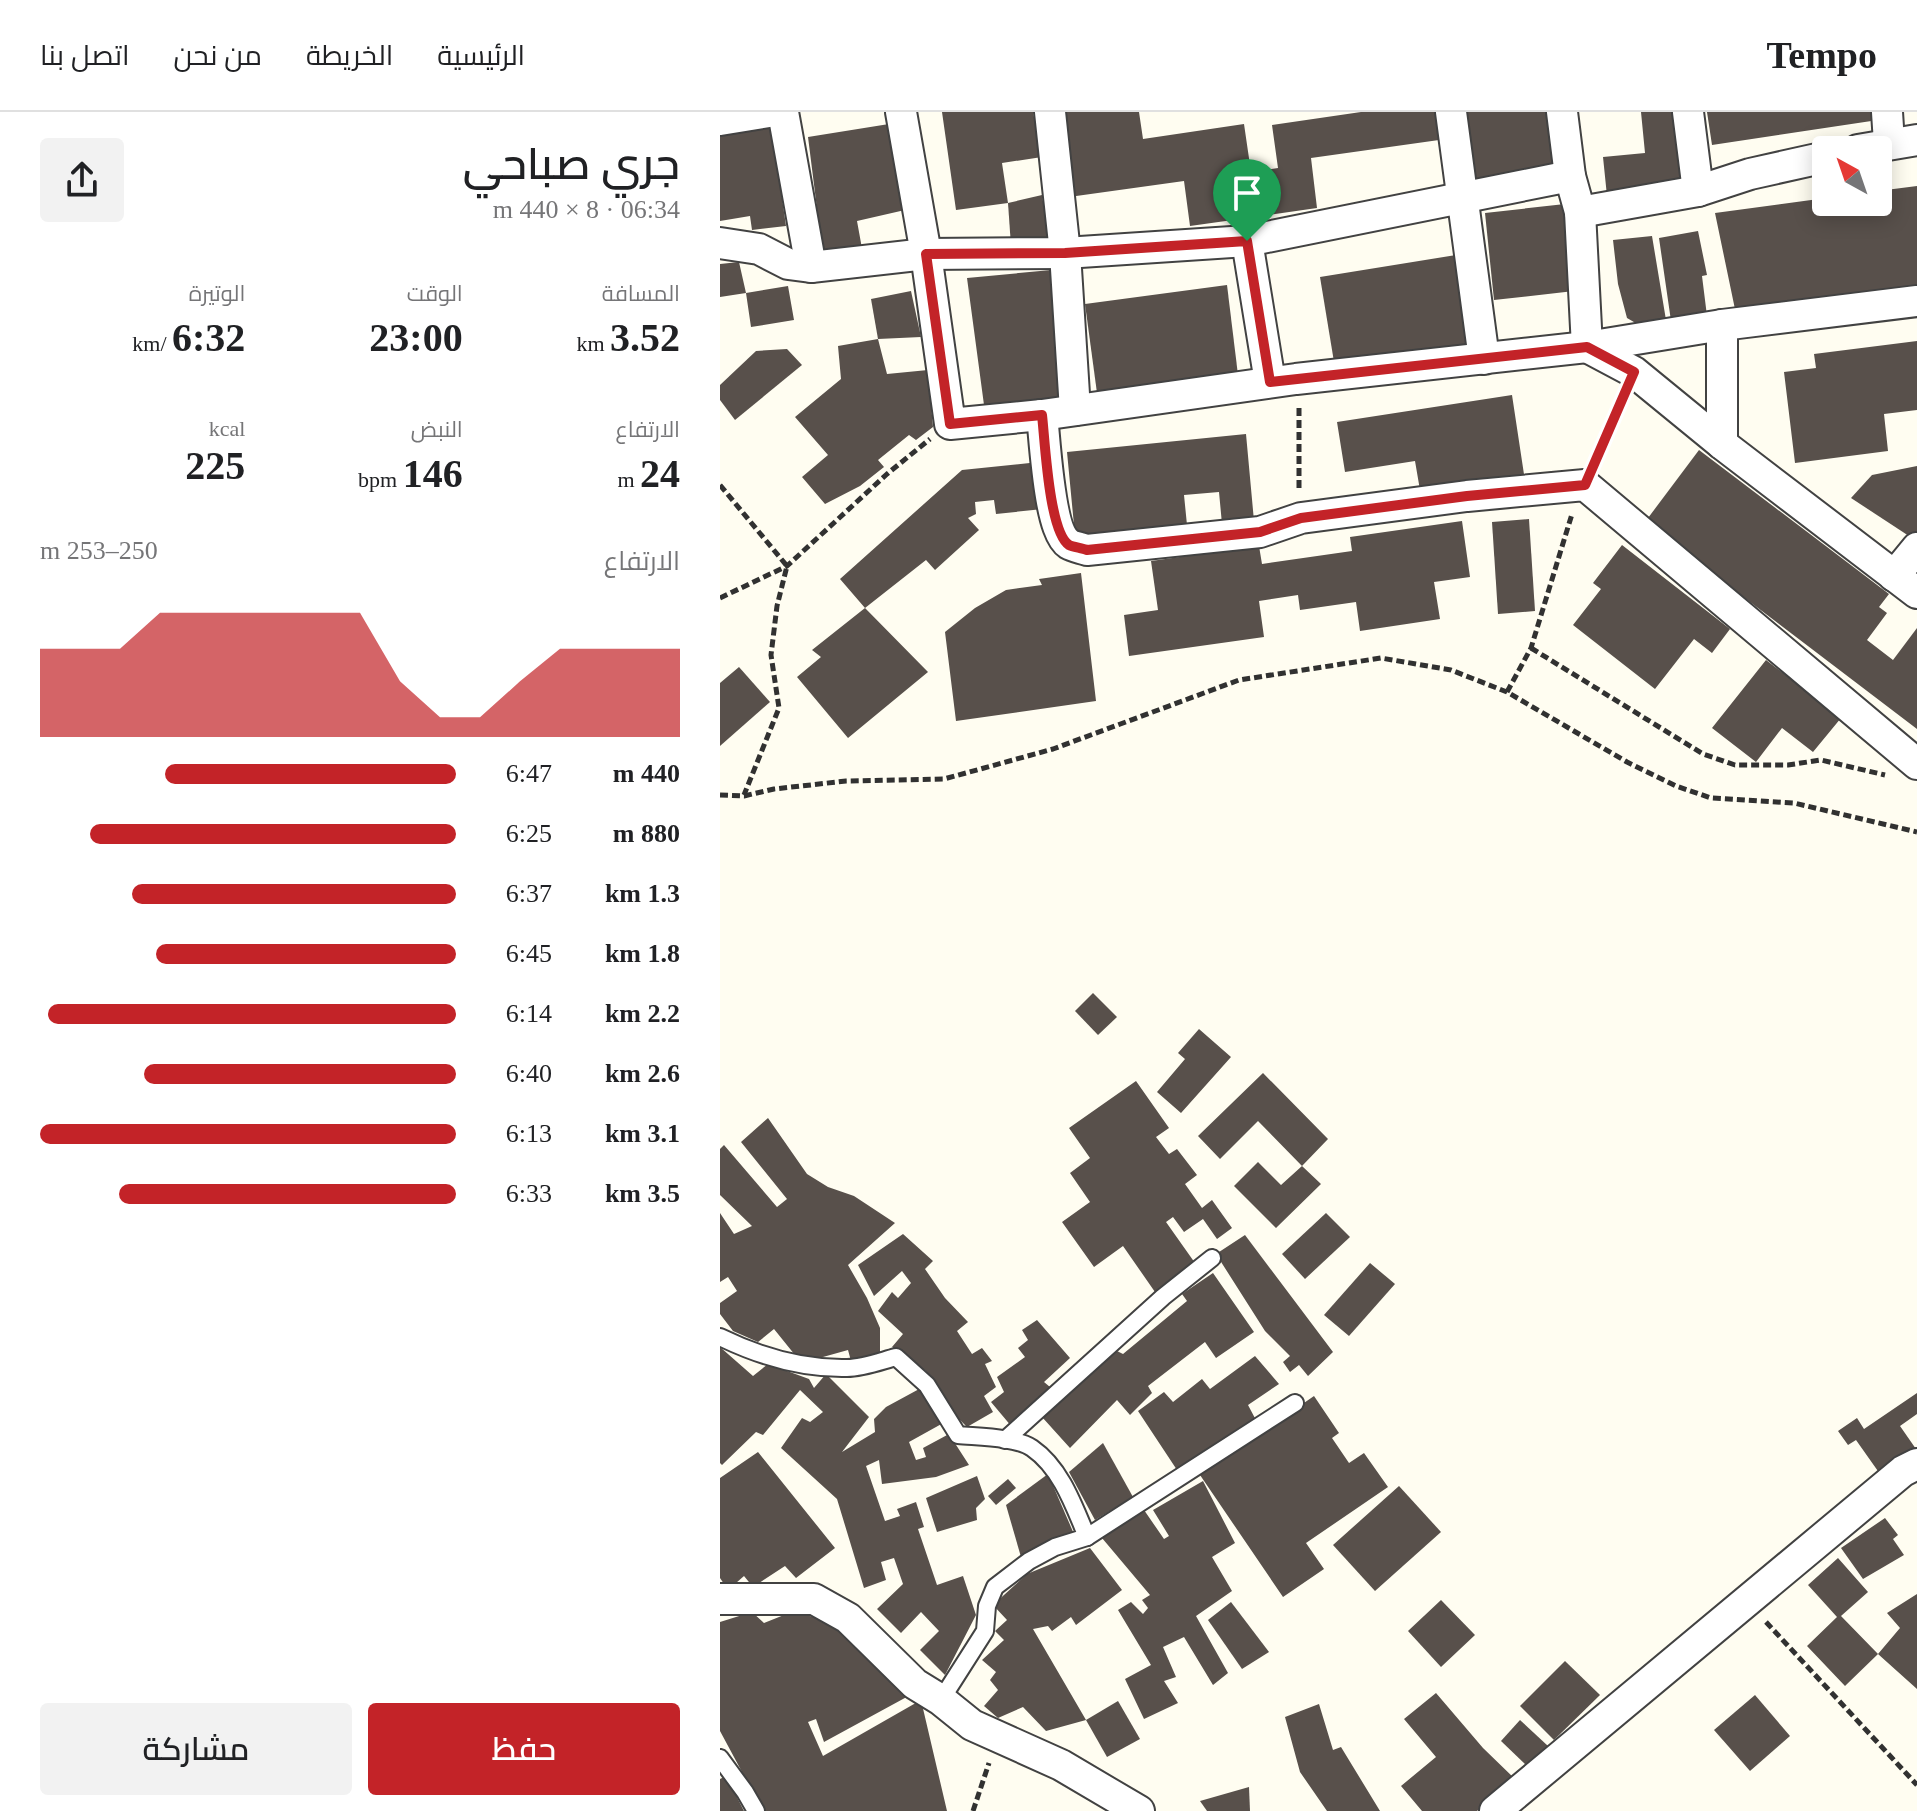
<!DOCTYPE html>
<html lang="ar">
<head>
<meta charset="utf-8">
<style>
	body { margin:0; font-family:"Times New Roman",Cairo,serif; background:#f2f2f2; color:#202124; direction:rtl; height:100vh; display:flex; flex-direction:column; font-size:30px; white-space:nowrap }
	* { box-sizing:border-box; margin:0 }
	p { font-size:26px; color:#757577 }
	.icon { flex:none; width:44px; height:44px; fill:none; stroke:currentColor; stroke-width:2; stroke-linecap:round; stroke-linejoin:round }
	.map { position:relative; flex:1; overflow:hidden; direction:ltr }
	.side { display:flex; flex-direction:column; background:#fff; width:720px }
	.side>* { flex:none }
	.needle { width:52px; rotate:320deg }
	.controls { position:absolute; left:1092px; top:24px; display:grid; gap:16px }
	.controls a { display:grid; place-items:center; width:80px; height:80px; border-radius:8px; background:#fff; box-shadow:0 4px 20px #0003; font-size:40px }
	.pin { position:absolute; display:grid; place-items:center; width:68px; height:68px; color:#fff; margin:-82px -34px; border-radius:50% 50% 50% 0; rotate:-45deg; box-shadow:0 0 8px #0007 }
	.pin .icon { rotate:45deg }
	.round { display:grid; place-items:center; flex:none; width:84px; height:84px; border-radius:8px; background:#f2f2f2 }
	.head { display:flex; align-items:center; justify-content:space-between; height:136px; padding:0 40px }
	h1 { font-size:44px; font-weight:600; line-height:60px }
	.figures { display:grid; grid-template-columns:repeat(3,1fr); gap:12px; height:136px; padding:8px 40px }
	.figures div { display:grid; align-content:center }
	.figures b { font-size:40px; font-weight:600 }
	.figures small { font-size:22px; font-weight:400 }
	.figures p { font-size:22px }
	.chart { height:224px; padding:16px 40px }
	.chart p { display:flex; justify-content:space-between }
	.chart svg { width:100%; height:144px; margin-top:8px; fill:#c32328; opacity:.7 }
	.button { display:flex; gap:16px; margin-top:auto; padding:16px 40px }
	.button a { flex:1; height:92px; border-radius:8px; background:#c32328; color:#fff; font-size:32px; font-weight:600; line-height:92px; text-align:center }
	.button a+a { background:#f2f2f2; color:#202124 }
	ul { padding:0 40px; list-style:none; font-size:26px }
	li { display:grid; grid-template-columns:128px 96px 1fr; align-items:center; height:60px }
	li i { height:20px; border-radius:10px; background:#c32328 }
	header { display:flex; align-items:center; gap:48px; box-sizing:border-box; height:112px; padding:0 40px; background:#fff; border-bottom:2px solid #e0e0e0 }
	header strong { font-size:38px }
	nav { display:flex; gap:44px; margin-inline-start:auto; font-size:28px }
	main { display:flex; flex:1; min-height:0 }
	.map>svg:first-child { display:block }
	.building { fill:#58504b }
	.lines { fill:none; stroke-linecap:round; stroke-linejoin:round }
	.lane-casing { stroke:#424242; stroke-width:20 }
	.street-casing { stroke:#424242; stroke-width:34 }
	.path { stroke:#313131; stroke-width:5; stroke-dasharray:8 4; stroke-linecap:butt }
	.lane { stroke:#fff; stroke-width:16 }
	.street { stroke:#fff; stroke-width:30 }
	.route-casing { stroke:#fff; stroke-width:16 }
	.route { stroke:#c32328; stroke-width:10 }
</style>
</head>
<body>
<header>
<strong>Tempo</strong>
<nav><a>الرئيسية</a><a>الخريطة</a><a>من نحن</a><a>اتصل بنا</a></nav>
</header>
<main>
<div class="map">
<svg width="1197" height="1699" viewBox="0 0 1197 1699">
	<rect width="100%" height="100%" fill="#fffdf1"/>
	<g class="building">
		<polygon points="222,0 313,0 322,45 282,51 288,91 236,98"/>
		<polygon points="337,0 419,0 423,27 524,12 531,60 558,56 552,13 641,0 715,0 719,28 591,46 597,96 470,114 464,69 349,85"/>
		<polygon points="745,0 828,0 837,58 757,71"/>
		<polygon points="921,0 958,0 969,75 887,84 883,45 925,41"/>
		<polygon points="987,0 1157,0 1158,8 992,33"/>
		<polygon points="51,10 66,114 32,118 30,104 0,109 0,18"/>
		<polygon points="169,12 185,98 137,109 143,142 103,144 88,25"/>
		<polygon points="1197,74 1197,173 1016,202 995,101 1106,86 1106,90 1158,90 1158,79"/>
		<polygon points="322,83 329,129 291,134 288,91"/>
		<polygon points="845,92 854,179 774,188 765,101"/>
		<polygon points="978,119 987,163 982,164 987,204 951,209 939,126"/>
		<polygon points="932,124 946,208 929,209 931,216 919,213 907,206 898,172 893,128"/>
		<polygon points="736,143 750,234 615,256 600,165"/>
		<polygon points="19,150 26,181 68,174 74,208 31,215 26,181 0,185 0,152"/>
		<polygon points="331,158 332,173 339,173 346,255 336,256 341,290 264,293 247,166"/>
		<polygon points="507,173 518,263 377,281 365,192"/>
		<polygon points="191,179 201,225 158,227 151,187"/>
		<polygon points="158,227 167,262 208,258 213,315 196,328 189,323 158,348 164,355 140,374 105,392 82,365 108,343 75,305 121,267 118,234"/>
		<polygon points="1197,229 1197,298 1164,302 1168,339 1075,351 1064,260 1096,256 1094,242"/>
		<polygon points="67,237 82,253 15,308 0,288 0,273 36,239"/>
		<polygon points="792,283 805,369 701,384 695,349 625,360 617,310"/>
		<polygon points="526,322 534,409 502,412 499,380 464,383 468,423 356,434 347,340"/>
		<polygon points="979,338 1169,482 1159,495 1167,501 1147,528 1173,548 1197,516 1197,617 925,410"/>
		<polygon points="319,350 323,397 276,402 274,388 255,390 256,402 248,406 259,418 215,458 206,448 145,496 208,560 128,626 77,565 101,545 92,538 145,496 120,467 242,358"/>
		<polygon points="1197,354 1197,420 1192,426 1131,386 1152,363"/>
		<polygon points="809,407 815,499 778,502 772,410"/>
		<polygon points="742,409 750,465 714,470 720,507 640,519 636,490 580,498 578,483 539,489 544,525 409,544 404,503 438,498 431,449 539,434 542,452 632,439 630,425"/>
		<polygon points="902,433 1010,517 992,541 974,527 935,577 853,513 881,477 873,471"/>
		<polygon points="361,461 376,589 236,609 225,520 255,496 286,478 322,473 319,467"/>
		<polygon points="1046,548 1121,606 1093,640 1062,616 1036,650 992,616"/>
		<polygon points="19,555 50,590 0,634 0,571"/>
		<polygon points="373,881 397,905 378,923 355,899"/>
		<polygon points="479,917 511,945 461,1001 437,980 465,947 458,941"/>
		<polygon points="543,961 608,1027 582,1054 601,1072 556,1116 514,1074 538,1050 561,1073 582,1054 538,1009 500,1047 478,1024"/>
		<polygon points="416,969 449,1016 436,1025 449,1042 457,1037 477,1063 465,1072 482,1096 492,1088 512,1116 497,1127 483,1107 464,1120 453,1105 446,1110 475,1151 435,1180 403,1134 374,1155 342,1110 370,1090 350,1061 370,1046 349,1016"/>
		<polygon points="48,1006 87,1062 108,1075 134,1084 175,1111 128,1153 147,1186 160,1216 160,1242 131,1249 128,1238 103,1245 79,1248 54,1217 38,1230 13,1219 0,1202 0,1191 17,1179 8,1165 0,1170 0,1101 14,1122 32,1114 0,1083 0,1037 4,1033 57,1095 67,1087 21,1030"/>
		<polygon points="606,1101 630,1125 585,1167 562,1142"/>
		<polygon points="183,1122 213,1149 205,1157 225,1186 248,1210 237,1219 252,1242 262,1236 272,1249 265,1252 276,1275 264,1284 273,1300 247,1315 224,1292 206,1259 172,1235 183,1222 158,1199 172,1180 178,1186 191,1171 182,1159 154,1184 138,1153"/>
		<polygon points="525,1123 613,1240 588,1264 579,1253 570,1260 563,1250 570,1244 545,1219 496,1142"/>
		<polygon points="650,1151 675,1172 629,1224 604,1203"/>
		<polygon points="493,1161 534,1220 496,1246 485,1230 428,1274 432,1281 410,1303 397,1288 350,1336 322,1305 395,1238 403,1242 467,1189 462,1182"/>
		<polygon points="317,1208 350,1246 324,1270 330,1275 292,1315 271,1290 284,1280 277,1265 305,1245 298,1236 308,1228 302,1218"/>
		<polygon points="0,1235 33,1264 48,1252 89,1267 94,1276 106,1262 149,1305 122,1340 155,1320 154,1307 166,1295 201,1276 225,1310 189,1330 196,1348 206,1345 203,1336 229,1322 249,1353 216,1365 162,1372 159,1348 146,1354 165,1409 180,1404 177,1397 196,1390 204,1415 198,1417 217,1473 243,1464 256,1503 225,1563 200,1538 219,1519 201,1500 181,1521 157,1497 183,1472 174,1446 161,1450 166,1468 144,1476 117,1387 61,1336 82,1306 90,1310 103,1300 80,1278 43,1323 36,1320 2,1353 0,1351"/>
		<polygon points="535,1244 559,1272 528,1293 537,1310 457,1358 418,1299 444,1280 453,1290 482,1267 490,1277"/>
		<polygon points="1197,1281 1197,1302 1180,1314 1196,1337 1160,1362 1136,1328 1128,1333 1118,1319 1137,1306 1144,1317"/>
		<polygon points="594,1284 619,1321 612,1326 629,1351 644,1341 668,1375 586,1431 604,1457 563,1485 480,1363"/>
		<polygon points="383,1331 413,1385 375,1408 349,1360"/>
		<polygon points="38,1340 115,1436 76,1466 65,1454 33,1475 24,1464 8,1478 0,1466 0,1366"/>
		<polygon points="328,1362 354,1422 301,1445 286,1393"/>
		<polygon points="257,1364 265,1387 256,1396 257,1408 217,1420 206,1386"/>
		<polygon points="288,1367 296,1376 276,1393 268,1384"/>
		<polygon points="483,1369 515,1431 492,1445 512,1479 476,1504 508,1561 493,1573 464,1525 443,1535 456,1565 444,1569 458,1591 424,1607 405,1567 431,1553 398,1498 411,1490 423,1502 428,1496 422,1488 430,1483 382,1426 424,1398 444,1427 449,1424 433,1398"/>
		<polygon points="679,1374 721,1420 655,1479 613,1433"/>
		<polygon points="1165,1406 1178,1423 1173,1427 1184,1443 1143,1467 1121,1436"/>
		<polygon points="370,1436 402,1478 356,1513 351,1505 332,1519 328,1514 313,1517 366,1608 326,1619 303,1595 278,1606 264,1594 278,1578 270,1568 276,1560 262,1548 284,1528 275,1519 287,1508 273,1493 307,1462"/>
		<polygon points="1118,1446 1148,1480 1121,1504 1158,1542 1125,1574 1087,1534 1117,1505 1088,1473"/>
		<polygon points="1197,1482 1197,1577 1158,1542 1180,1516 1167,1501"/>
		<polygon points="721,1488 755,1523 721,1555 688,1519"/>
		<polygon points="511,1490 549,1540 522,1557 488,1508"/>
		<polygon points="32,1500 44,1511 69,1501 103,1506 118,1512 194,1581 104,1630 96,1607 88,1610 103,1644 201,1588 227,1699 43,1699 0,1619 0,1510"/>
		<polygon points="845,1549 880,1583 834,1628 800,1594"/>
		<polygon points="716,1581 763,1636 795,1667 757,1699 702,1699 681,1674 716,1645 684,1607"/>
		<polygon points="1035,1583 1070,1624 1030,1659 994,1618"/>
		<polygon points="398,1589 420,1627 387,1645 366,1608"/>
		<polygon points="599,1592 613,1638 621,1635 660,1699 607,1699 580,1660 565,1605"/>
		<polygon points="800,1608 828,1634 808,1655 781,1629"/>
		<polygon points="6,1664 24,1699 0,1699 0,1667"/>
		<polygon points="529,1675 530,1699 487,1699 480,1689"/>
	</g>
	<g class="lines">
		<defs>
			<g id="lane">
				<path d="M0 1225C39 1244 84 1257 127 1256 143 1256 161 1249 176 1245L207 1273 238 1323C258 1325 296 1325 312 1336 341 1356 354 1394 367 1425L335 1435 309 1449 275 1475 267 1494 265 1519 221 1588"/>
				<polyline points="285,1328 443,1185 492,1146"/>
				<polyline points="367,1425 575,1291"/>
				<polyline points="0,1646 25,1680 36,1699"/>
			</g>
			<g id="street">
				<polyline points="63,0 91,155"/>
				<polyline points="181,0 206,142 230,312 322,303 576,267 867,235 1002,213 1197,189"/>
				<polyline points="330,0 345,141 355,298"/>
				<polyline points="731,0 764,247"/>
				<polyline points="842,0 850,64 860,100 867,235 914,260 1002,332 1197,481"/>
				<polyline points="968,0 978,79"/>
				<polyline points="1167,0 1169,31"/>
				<polyline points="0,8 49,0"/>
				<polyline points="1138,38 1197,28"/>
				<polyline points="860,100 978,79 1030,62 1106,45"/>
				<polyline points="527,129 550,270"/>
				<polyline points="0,131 39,137 68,152 91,155 206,142 345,141 527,129 850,64"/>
				<polyline points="1002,213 1002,332"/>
				<path d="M322 303C325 329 329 419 349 432 354 435 362 436 367 438L540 420 581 406 747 384 865 373 1197 652"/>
				<polyline points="1174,464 1197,436"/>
				<polyline points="0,1487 94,1487 128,1506 195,1572 221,1588 252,1613 341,1653 419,1699"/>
				<polyline points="775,1699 1183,1359 1197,1352"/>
			</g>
		</defs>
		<use href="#lane" class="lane-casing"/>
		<use href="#street" class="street-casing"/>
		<g class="path">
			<polyline points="579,296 579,378"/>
			<polyline points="876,349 904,285"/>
			<polyline points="0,373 67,454 57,494 51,543 59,596 24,683"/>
			<polyline points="0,486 67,454 167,362 210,327"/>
			<polyline points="811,536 983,642 1015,653 1068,653 1101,648 1165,663"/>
			<polyline points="787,580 811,536 852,402"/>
			<polyline points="0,683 24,684 54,677 126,669 224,667 333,637 519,568 661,546 731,558 787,580 907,650 956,674 991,686 1074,691 1197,720"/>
			<polyline points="1046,1510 1197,1673"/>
			<polyline points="253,1699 269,1651"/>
		</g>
		<use href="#lane" class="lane"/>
		<use href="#street" class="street"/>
	</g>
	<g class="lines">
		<defs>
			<path id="route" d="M527 129 550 270 867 235 914 260 865 373 747 384 581 406 540 420 367 438C362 436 353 435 349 433 329 420 325 329 322 303L230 312 206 142 345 141Z"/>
		</defs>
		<use href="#route" class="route-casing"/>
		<use href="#route" class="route"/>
	</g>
</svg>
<div class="controls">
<a><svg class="needle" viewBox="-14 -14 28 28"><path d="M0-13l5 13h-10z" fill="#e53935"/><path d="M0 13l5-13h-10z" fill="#757577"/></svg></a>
</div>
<div class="pin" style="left:527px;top:129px;background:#1e9e55"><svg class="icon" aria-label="arrive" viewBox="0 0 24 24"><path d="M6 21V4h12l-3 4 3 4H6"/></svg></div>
</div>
<section class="side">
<div class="head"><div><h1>جري صباحي</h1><p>06:34 · 8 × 440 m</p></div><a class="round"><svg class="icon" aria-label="share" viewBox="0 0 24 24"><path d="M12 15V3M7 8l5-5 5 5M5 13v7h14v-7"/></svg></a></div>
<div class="figures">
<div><p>المسافة</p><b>3.52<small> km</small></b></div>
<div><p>الوقت</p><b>23:00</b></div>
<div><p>الوتيرة</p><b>6:32<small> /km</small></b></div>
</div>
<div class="figures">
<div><p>الارتفاع</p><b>24<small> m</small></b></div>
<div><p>النبض</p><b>146<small> bpm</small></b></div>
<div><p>kcal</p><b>225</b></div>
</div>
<div class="chart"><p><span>الارتفاع</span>250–253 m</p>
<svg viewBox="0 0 160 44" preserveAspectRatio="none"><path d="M0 44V17L10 17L20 17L30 6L40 6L50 6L60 6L70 6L80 6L90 27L100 38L110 38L120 27L130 17L140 17L150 17L160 17V44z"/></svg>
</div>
<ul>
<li><b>440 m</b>6:47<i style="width:70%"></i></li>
<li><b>880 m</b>6:25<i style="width:88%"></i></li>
<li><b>1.3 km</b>6:37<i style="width:78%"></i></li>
<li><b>1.8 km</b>6:45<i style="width:72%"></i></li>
<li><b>2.2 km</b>6:14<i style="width:98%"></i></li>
<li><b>2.6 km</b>6:40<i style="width:75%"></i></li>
<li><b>3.1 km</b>6:13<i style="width:100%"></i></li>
<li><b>3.5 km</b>6:33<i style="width:81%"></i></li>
</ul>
<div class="button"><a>حفظ</a><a>مشاركة</a></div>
</section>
</main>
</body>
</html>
